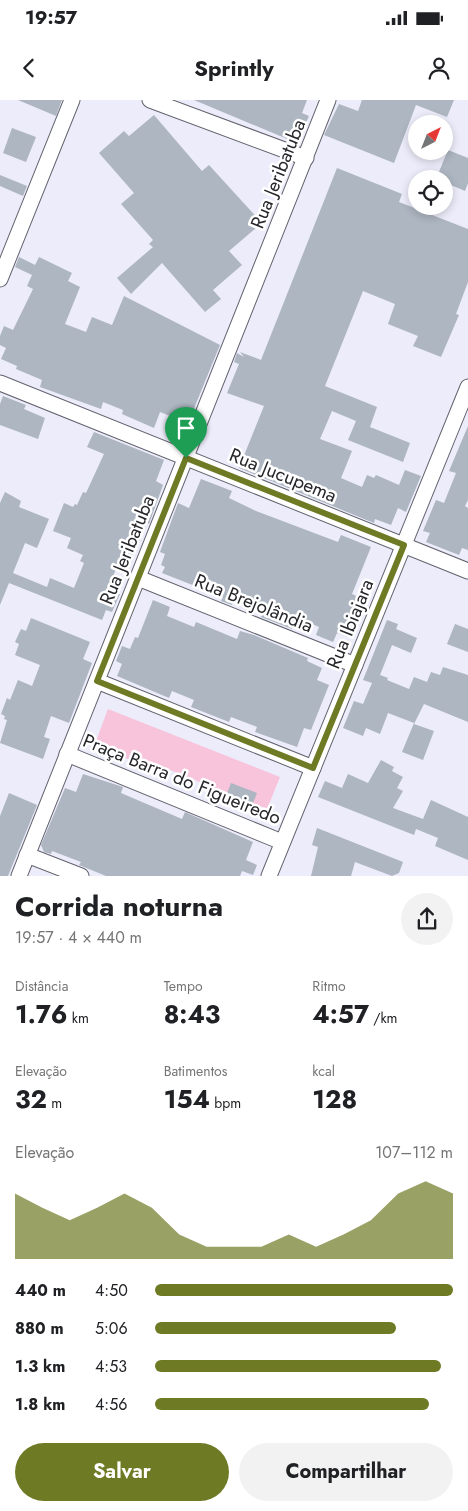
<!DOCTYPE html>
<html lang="pt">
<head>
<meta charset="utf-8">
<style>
	body { margin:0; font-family:Jost,sans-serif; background:#f2f2f2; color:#202124; height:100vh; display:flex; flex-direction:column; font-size:19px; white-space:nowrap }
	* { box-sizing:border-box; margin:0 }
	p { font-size:16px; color:#757577 }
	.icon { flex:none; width:28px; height:28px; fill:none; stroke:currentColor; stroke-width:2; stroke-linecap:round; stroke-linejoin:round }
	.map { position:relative; height:776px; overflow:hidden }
	.details { display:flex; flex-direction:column; background:#fff; flex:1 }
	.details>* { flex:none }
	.needle { width:32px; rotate:42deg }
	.tools { position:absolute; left:408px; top:15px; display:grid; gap:10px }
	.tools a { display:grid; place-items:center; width:45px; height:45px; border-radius:50%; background:#fff; box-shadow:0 2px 8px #0003; font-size:25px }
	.pin { position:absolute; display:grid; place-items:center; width:42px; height:42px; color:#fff; margin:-51px -21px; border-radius:50% 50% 50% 0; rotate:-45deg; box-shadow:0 0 5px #0007 }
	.pin .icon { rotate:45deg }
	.round { display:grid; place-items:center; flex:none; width:52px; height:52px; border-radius:26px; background:#f2f2f2 }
	.headline { display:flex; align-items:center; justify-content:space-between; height:85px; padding:0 15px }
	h1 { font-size:28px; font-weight:700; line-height:38px }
	.figures { display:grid; grid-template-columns:repeat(3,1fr); gap:8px; height:85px; padding:5px 15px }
	.figures div { display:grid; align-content:center }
	.figures b { font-size:25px; font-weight:700 }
	.figures small { font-size:14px; font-weight:400 }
	.figures p { font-size:14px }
	.chart { height:140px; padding:10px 15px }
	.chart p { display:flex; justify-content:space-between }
	.chart svg { width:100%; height:90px; margin-top:5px; fill:#6f7a25; opacity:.7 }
	.button { display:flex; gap:10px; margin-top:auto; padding:10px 15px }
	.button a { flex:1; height:58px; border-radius:30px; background:#6f7a25; color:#fff; font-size:20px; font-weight:700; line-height:58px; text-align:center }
	.button a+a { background:#f2f2f2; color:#202124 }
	ul { padding:0 15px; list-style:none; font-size:16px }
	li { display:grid; grid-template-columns:80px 60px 1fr; align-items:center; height:38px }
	li i { height:12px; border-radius:6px; background:#6f7a25 }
	.status { display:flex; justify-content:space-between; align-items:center; height:35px; padding:0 25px; background:#fff; direction:ltr }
	.status svg { height:14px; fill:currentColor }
	header { display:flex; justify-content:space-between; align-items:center; height:65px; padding:0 15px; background:#fff; font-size:22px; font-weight:700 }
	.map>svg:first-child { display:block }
	.green { fill:#f8c4db }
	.building { fill:#adb6c1 }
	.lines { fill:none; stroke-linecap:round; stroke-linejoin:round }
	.minor-casing { stroke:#63636f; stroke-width:17 }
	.minor { stroke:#fff; stroke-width:15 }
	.route-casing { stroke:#fff; stroke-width:10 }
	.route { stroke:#6f7a25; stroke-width:6 }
	.labels { text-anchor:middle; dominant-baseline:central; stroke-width:5; stroke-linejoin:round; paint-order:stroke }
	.street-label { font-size:19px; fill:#26262b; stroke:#fff }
</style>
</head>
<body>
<div class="status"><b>19:57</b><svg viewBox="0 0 49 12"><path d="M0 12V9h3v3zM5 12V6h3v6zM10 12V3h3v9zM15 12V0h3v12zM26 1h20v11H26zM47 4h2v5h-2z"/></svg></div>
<header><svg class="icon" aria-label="back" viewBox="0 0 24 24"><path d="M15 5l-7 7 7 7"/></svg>Sprintly<svg class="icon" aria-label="person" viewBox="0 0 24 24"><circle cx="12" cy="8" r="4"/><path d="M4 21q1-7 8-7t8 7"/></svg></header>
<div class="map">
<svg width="468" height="776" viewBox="0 0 468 776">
	<rect width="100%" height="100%" fill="#ececfa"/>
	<polygon class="green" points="108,609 280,677 267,709 165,668 162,674 107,650 108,646 96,641"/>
	<g class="building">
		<polygon points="18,0 62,0 56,16"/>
		<polygon points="194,0 307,0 302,13 309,16 303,29 297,26 292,41"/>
		<polygon points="362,0 454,0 447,17 416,5 394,63 324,35 339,4 358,11"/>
		<polygon points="154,15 202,71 209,65 262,123 229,151 242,165 213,190 221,199 205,212 162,163 131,194 117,178 153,147 149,144 153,140 121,104 134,93 99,53 124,31 129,36"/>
		<polygon points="12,28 36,37 26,62 3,53"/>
		<polygon points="448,50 468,58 468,83 465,91 444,82 444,79 436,79"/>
		<polygon points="337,68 402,94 399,102 468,129 468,182 456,214 459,215 441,257 413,246 418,236 388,224 395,204 363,191 325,286 377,307 370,327 410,343 403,362 348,340 356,321 332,311 320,339 352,351 341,378 362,387 367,375 374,378 376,375 399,385 405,370 421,376 406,412 398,408 391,425 375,419 374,423 239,368 264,306 227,293 239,264 234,262 237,253 244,257 240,252 261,260"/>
		<polygon points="0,75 27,86 23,96 0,86"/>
		<polygon points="19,157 35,165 39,157 72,173 68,181 80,187 65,224 86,232 92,217 112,225 124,196 220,245 188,323 160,312 154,328 122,314 123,310 103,302 101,309 40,287 42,280 16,269 17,266 1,259 6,248 0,245 0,236 4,226 13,230 33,189 27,186 32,175 15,167"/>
		<polygon points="3,296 26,305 24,309 45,318 38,339 0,325 0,304"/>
		<polygon points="468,326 468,400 465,406 468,408 468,450 462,448 459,455 426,442 430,433 423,431 436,400 444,403 456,373 449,371"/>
		<polygon points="94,332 164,360 156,381 163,385 149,424 147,423 130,462 120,458 111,482 109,489 120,494 112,512 106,510 102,520 9,483 0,505 0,403 5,392 21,401 19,407 49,419 37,448 25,443 13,473 47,487 50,478 74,488 84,463 80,461 83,455 67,448 71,438 53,431 64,403 73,407 75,404 77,405 83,392 86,393 104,354 87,347"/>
		<polygon points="201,379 232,391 229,398 256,411 338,442 341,435 371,447 352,494 363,499 347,537 337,533 333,542 316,535 319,527 296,517 292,529 261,517 266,505 237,494 232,505 221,501 223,497 162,473 165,467 161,465 165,454 160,452 178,403 189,408"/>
		<polygon points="153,500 170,507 167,516 194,527 196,522 237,539 240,531 254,535 308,558 307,561 322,568 317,580 329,585 311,630 304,628 297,647 255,632 257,627 231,617 229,622 191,607 194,600 172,591 169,598 117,576 122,564 116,561 122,546 130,549 135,537 138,538"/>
		<polygon points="31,518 90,542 83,559 92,563 69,623 51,616 44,637 50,639 43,659 0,643 7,620 4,619 5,616 1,614 7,598 10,600 18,580 32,586 40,565 15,555 19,544 15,542 21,529 26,531"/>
		<polygon points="387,520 398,524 396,529 417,538 411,553 392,545 380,575 388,578 387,580 409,589 414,577 427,582 431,572 440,575 443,567 468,575 468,622 424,604 414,624 434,631 423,660 402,652 414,623 388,613 380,634 366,628 363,636 343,628 354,601 363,604 372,583 363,580"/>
		<polygon points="455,524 468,529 468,552 447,544"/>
		<polygon points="381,660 394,667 392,671 403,677 397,688 403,691 393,708 423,719 431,700 468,717 468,760 435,746 438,738 416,729 414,735 318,697 325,681 342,688 348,674 368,683"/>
		<polygon points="83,674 123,687 121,693 182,719 185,712 253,742 246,760 257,765 253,775 242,771 240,776 106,776 79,765 81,762 52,751 51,754 44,752 41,745 65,688 76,692"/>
		<polygon points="231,683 257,693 250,711 224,701"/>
		<polygon points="9,693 37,705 8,776 0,776 0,716"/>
		<polygon points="317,728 403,762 399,773 392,776 355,762 351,776 311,776 318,747 312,745"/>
	</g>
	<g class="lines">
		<defs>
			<g id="minor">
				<polyline points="150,0 306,58"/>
				<polyline points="0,179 72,0"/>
				<polyline points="0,283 468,471"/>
				<polyline points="138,478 355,565"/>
				<polyline points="97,581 313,668"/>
				<polyline points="67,654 282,742"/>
				<polyline points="27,755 81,776"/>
				<polyline points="19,776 328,0"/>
				<polyline points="269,776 468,287"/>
			</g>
		</defs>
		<use href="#minor" class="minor-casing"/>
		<use href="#minor" class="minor"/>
	</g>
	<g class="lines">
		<defs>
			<polygon id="route" points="186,358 404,445 313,668 97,581"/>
		</defs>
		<use href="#route" class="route-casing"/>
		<use href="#route" class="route"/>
	</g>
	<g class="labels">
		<g class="street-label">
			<text transform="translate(278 74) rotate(-68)">Rua Jeribatuba</text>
			<text transform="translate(283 375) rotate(22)">Rua Jucupema</text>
			<text transform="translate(127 450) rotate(-68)">Rua Jeribatuba</text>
			<text transform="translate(254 503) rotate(22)">Rua Brejolândia</text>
			<text transform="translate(350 524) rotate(-68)">Rua Ibiajara</text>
			<text transform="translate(182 679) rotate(22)">Praça Barra do Figueiredo</text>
		</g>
	</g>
</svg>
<div class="tools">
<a><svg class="needle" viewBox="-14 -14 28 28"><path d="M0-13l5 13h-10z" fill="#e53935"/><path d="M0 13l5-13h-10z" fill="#757577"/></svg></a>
<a><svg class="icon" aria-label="locate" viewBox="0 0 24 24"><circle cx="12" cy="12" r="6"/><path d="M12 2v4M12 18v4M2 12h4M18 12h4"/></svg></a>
</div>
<div class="pin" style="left:186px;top:358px;background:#1e9e55"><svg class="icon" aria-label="arrive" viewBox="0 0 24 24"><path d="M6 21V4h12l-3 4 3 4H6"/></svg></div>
</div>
<section class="details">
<div class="headline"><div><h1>Corrida noturna</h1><p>19:57 · 4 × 440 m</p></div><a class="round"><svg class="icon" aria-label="share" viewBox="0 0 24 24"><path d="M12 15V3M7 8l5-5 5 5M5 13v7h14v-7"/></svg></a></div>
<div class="figures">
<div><p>Distância</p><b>1.76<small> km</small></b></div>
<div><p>Tempo</p><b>8:43</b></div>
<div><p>Ritmo</p><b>4:57<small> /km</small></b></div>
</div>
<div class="figures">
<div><p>Elevação</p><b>32<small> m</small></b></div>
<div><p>Batimentos</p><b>154<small> bpm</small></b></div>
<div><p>kcal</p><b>128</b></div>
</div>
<div class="chart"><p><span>Elevação</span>107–112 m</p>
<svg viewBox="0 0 160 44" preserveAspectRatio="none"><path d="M0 44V12L10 19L20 25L30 19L40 12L50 19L60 32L70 38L80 38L90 38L100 32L110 38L120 32L130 25L140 12L150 6L160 12V44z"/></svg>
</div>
<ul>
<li><b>440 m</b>4:50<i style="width:100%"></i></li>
<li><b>880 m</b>5:06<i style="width:81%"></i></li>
<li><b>1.3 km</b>4:53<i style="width:96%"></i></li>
<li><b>1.8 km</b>4:56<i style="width:92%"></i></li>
</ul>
<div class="button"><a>Salvar</a><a>Compartilhar</a></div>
</section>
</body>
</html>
